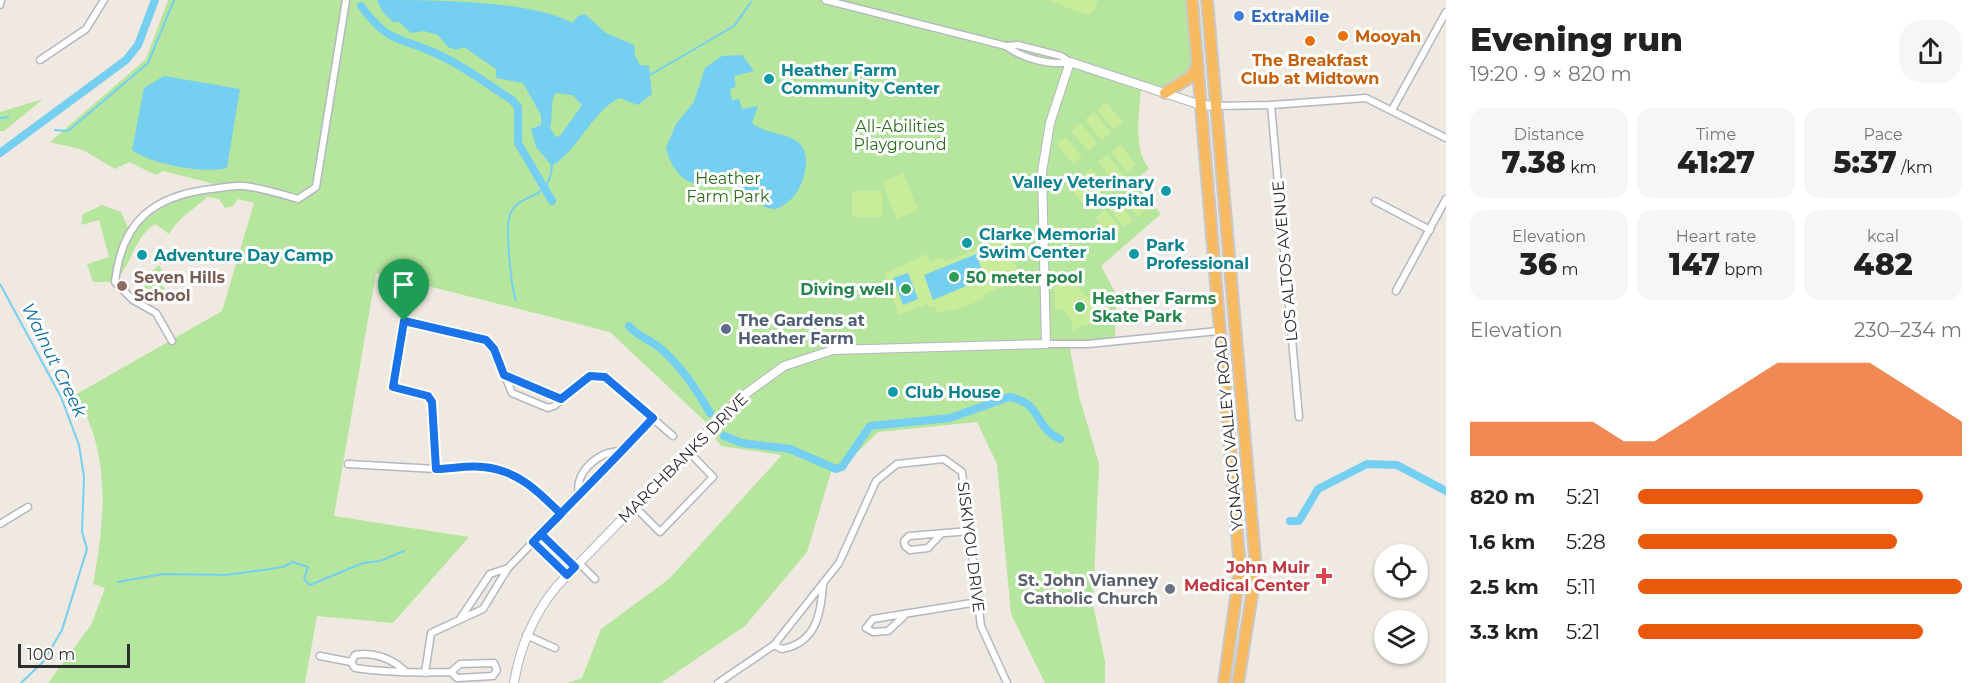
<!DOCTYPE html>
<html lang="en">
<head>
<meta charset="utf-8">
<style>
	body { margin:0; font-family:Montserrat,sans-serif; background:#f6f6f6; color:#222; height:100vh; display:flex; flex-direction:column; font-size:22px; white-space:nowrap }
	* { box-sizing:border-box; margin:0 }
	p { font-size:20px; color:#767676 }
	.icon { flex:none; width:33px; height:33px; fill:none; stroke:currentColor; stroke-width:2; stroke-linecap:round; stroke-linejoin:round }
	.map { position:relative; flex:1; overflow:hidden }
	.panel { display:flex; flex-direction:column; background:#fff; width:540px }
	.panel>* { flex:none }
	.buttons { position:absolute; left:1374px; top:544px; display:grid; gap:12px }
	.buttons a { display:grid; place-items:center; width:54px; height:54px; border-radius:50%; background:#fff; box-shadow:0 2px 4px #0004; font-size:30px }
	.scale { position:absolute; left:18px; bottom:15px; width:112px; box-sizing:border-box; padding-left:6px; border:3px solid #2e2e2e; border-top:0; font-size:16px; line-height:21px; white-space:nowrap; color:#2e2e2e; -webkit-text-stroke:4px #fff; paint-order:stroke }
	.pin { position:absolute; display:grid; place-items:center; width:51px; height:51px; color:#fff; margin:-62px -26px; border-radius:50% 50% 50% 0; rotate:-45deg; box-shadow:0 0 6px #0007 }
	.pin .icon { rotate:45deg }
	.round { display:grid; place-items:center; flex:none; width:63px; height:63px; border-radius:24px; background:#f6f6f6 }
	.overview { display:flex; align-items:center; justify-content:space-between; height:102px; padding:0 24px }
	h1 { font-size:33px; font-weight:800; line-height:45px }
	.figures { display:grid; grid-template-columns:repeat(3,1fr); gap:9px; height:102px; padding:6px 24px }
	.figures div { display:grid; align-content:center; border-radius:15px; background:#f6f6f6; text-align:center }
	.figures b { font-size:30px; font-weight:800 }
	.figures small { font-size:16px; font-weight:400 }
	.figures p { font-size:16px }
	.chart { height:168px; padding:12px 24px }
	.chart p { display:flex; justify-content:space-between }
	.chart svg { width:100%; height:108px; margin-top:6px; fill:#ea580c; opacity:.7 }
	ul { padding:0 24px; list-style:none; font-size:20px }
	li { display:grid; grid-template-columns:96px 72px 1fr; align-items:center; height:45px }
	li i { height:15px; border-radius:8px; background:#ea580c }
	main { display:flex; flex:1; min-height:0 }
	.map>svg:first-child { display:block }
	.green { fill:#b6e59e }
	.pitch { fill:#c9ec9a }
	.water { fill:#75cff0; fill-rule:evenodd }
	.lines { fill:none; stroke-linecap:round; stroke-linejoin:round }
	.stream { stroke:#75cff0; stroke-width:2 }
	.canal { stroke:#75cff0; stroke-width:8 }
	.minor-casing { stroke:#b4b7c1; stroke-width:9 }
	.tertiary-casing { stroke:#b4b7c1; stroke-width:10 }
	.trunk-casing { stroke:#c9c9c9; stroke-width:14 }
	.minor { stroke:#fff; stroke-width:6 }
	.tertiary { stroke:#fff; stroke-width:8 }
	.trunk { stroke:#f8ba60; stroke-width:10 }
	.route-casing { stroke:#fff; stroke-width:12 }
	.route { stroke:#1a73e8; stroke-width:8 }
	.shop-dot { fill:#3f7fe0; stroke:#fff; stroke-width:2 }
	.food-dot { fill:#e8710a; stroke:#fff; stroke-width:2 }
	.culture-dot { fill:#0f9aa8; stroke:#fff; stroke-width:2 }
	.leisure-dot { fill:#2e9e5b; stroke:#fff; stroke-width:2 }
	.education-dot { fill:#8d6e63; stroke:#fff; stroke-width:2 }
	.service-dot { fill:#5c6f8a; stroke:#fff; stroke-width:2 }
	.health-dot { fill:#e0444e; stroke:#fff; stroke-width:2 }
	.worship-dot { fill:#6b7280; stroke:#fff; stroke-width:2 }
	.labels { text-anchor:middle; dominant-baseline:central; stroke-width:6; stroke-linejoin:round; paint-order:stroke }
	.shop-label { font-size:16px; font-weight:bold; fill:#366cbe; stroke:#fff; text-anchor:start }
	.food-label { font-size:16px; font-weight:bold; fill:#c56008; stroke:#fff; text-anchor:start }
	.culture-label { font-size:16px; font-weight:bold; fill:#0d838f; stroke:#fff; text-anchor:start }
	.park-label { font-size:16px; fill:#2c6e1b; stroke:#fff }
	.street-label { font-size:16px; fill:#2e2e2e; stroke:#fff }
	.education-label { font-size:16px; font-weight:bold; fill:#785e54; stroke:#fff; text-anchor:start }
	.leisure-label { font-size:16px; font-weight:bold; fill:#27864d; stroke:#fff; text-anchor:start }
	.service-label { font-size:16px; font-weight:bold; fill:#4e5e75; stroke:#fff; text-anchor:start }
	.health-label { font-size:16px; font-weight:bold; fill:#be3a42; stroke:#fff; text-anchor:end }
	.worship-label { font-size:16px; font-weight:bold; fill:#5b616d; stroke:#fff; text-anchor:end }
	.water-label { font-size:18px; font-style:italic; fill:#0d6fa3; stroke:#fff }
</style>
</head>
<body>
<main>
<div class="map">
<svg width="1446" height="683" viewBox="0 0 1446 683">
	<rect width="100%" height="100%" fill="#efe9e1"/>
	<g class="green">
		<path d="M168 0H1192L1197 65 1165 93 1141 85C1140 111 1132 147 1149 169L1134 181 1161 214 1101 266 1116 294 1115 341 1069 344 1079 396 1099 464 1093 605 1105 661V683H1045L1011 614 997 464 977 422 878 432 836 473 831 472 807 552 745 626 661 683H567L582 678 601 629 669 579 782 455 721 446 715 438 712 428 610 332 376 273 334 516 469 537 393 623 317 616 305 683H48L91 625 105 588 93 584C105 519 112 454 75 395L222 311 254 203 238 199 233 206 225 208 219 199 207 197C191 212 181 215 169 234L155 224C134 237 132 264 115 282H93L87 264 109 257 99 220 81 225 83 214 102 205 121 212 129 230C156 198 180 193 220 188L218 185 163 171 156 175 129 162 115 169 83 150 50 142 146 59Z"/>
		<polygon points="43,99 4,131 0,131 0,112"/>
		<path d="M159 265 168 281 162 284 165 290 160 294 156 288 147 294 143 289C149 280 148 273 159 265Z"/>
	</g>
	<g class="pitch">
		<polygon points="1048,0 1098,0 1093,12 1087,15"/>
		<polygon points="1106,102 1123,122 1114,130 1097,110"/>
		<polygon points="1094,112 1111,133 1101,140 1085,120"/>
		<polygon points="1081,123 1097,143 1088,151 1071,131"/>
		<polygon points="1066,137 1082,157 1073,164 1056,144"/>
		<polygon points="1120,144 1136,165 1127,172 1111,152"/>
		<polygon points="1107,155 1124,175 1114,183 1098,162"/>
		<polygon points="1091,168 1108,188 1098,196 1082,176"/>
		<polygon points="903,173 918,210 897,219 882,182"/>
		<polygon points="1078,178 1095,199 1085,206 1069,186"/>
		<polygon points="1131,189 1147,209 1138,217 1121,197"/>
		<rect x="852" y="191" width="30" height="26"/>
		<polygon points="1117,200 1133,220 1124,227 1108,207"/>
		<polygon points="1105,210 1121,230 1112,238 1095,218"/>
		<polygon points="1001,226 1005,236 1021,230 1025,240 1009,247 1021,280 982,295 984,299 949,312 948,309 937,313 935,306 929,308 927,304 899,315 884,274 927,254 930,262 943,258 945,262 999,241 997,228"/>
		<polygon points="1072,281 1088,298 1103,298 1105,306 1097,323 1082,325 1072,331 1072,320 1063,309 1055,309 1054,282"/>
	</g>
	<g class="water">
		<path d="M377 0C429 0 533 0 572 23L578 16 585 14 606 33 634 45 635 56 640 65 649 66 652 94 638 105 619 98C589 115 580 148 552 166L536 147 531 129 541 125V115L523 83 496 78V69L464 47 456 50 448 47 438 35 424 31 411 33 399 22H393L382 11ZM555 93 572 95 582 105 560 136 556 137 550 128C553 115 550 106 555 93Z"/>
		<path d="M742 55 754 71 734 76 736 87 730 89 732 100 739 99 742 109 758 106 752 123C773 141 818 126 803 179 798 194 790 203 776 209 757 210 749 188 733 182 723 178 714 183 704 184 683 186 670 166 666 148L676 124 694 102 705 68 722 56Z"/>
		<path d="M164 76 240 89 227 168C204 174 150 164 132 150L144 88Z"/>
		<polygon points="976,254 985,278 933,300 924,275"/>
		<polygon points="908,273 918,299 903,305 893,278"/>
	</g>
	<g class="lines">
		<g class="stream">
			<polyline points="650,75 734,26 751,2"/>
			<polyline points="0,118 8,117"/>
			<polyline points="55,130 68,131 148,63 174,0"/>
			<polyline points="0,284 61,397 79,445 84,477 82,532 87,549 62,630 43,662 21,683"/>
			<path d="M516 300C511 286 504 224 511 212 522 191 549 203 552 166"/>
			<polyline points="118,582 163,574 227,575 283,567 293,562 308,567 304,579 310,585 363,563 380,561 404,551"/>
		</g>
		<g class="canal">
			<path d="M361 6C389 44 398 36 437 54 463 65 488 85 512 100L518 107V143L552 201"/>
			<polyline points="0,153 126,60 138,45 155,0"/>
			<path d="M629 326C637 336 650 340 660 348 682 367 696 389 710 413"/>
			<path d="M724 436 742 443 790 449 836 469 842 467 870 426 950 418 1009 397C1042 402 1034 428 1060 439"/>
			<polyline points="1290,521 1299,521 1318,489 1367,464 1397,465 1446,491"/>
		</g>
		<defs>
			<g id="minor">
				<polyline points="825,0 1006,46"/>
				<polyline points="0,5 1,0"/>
				<path d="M1018 45 1061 56 1070 62C1051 66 1021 58 1006 46Z"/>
				<polyline points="40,60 86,29 104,0"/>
				<polyline points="1271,105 1299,417"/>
				<polyline points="1215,106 1271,105 1366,98 1446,138"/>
				<polyline points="1392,110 1446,12"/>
				<polyline points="1375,201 1430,230"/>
				<polyline points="1396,291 1446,199"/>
				<path d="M172 341 156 313 133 300 115 282C122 221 153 196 211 189 222 188 234 185 244 186 262 188 281 194 298 199L316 187 346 0"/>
				<polyline points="1046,344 1088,344 1218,331"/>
				<polyline points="504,375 561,399"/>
				<polyline points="348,464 436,469 483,466 526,481 561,514"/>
				<polyline points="436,469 433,407 430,398 393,387 404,321 486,340 494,349 512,393 548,408 554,406 590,376 605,377 673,436"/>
				<path d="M579 496C574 472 598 451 622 451"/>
				<polyline points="635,507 660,532 713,477 689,452"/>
				<polyline points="0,524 28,507"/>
				<polyline points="541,534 575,567"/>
				<polyline points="941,534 928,548 910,550 905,546 904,541 909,536 970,531"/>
				<polyline points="533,542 567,575"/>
				<polyline points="579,563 595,579"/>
				<polyline points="904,616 888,631 873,632 866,628 873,619 978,602"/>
				<polyline points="460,619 490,574 508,568"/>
				<polyline points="526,635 555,648"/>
				<path d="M774 645 782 649C816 643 821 614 823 584"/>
				<polyline points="320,656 351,662"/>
				<path d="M404 670C392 659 372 651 355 655L351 662 355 668C388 673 418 673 451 672L460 664 494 663 497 670 493 676 457 678 451 672"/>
				<polyline points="425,673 431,633 483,609 508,568 653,418"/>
				<polyline points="718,683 774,645 839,563 876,481 897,464 944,459 962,472 981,626 1007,683"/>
			</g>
			<path id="tertiary" d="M514 683C520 646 533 615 557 586L740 398 784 366 833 350 1046 344 1042 172 1050 123 1070 62 1201 105 1215 106"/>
			<g id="trunk">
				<polyline points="1192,0 1240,568 1224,683"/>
				<polyline points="1207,0 1256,569 1238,683"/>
				<polyline points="1165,93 1192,76 1197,65"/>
			</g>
		</defs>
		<use href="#minor" class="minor-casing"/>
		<use href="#tertiary" class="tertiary-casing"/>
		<use href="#trunk" class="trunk-casing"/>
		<use href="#minor" class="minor"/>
		<use href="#tertiary" class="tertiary"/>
		<use href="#trunk" class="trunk"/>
	</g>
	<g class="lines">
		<defs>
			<path id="route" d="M404 321 393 387 428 396 432 402 436 469C451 469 468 465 483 467 517 470 538 491 561 514L541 534 575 567 567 575 533 542C573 501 614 460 653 418L605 377 590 376 561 399 504 375 494 349 486 340 404 321"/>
		</defs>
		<use href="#route" class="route-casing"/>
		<use href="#route" class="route"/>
	</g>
	<circle class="shop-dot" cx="1239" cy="16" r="6"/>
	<g class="food-dot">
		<circle cx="1343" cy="36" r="6"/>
		<circle cx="1310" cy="41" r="6"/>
	</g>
	<g class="culture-dot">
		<circle cx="769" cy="79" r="6"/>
		<circle cx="1166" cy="191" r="6"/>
		<circle cx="967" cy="243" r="6"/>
		<circle cx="1134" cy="254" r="6"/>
		<circle cx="142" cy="255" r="6"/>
		<circle cx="893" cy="392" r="6"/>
	</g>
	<g class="leisure-dot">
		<circle cx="954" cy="277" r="6"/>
		<circle cx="906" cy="289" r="6"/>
		<circle cx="1080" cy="307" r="6"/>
	</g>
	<circle class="education-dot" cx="122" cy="286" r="6"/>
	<circle class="service-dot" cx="726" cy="329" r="6"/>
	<path class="health-dot" d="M1321 567h6v6h6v6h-6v6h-6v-6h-6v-6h6z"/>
	<circle class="worship-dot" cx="1170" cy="589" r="6"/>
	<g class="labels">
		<g class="shop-label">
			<text x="1251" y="16">ExtraMile</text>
		</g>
		<g class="food-label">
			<text x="1355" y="36">Mooyah</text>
			<text x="1310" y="60" text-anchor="middle">The Breakfast<tspan x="1310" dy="18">Club at Midtown</tspan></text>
		</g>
		<g class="culture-label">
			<text x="781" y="70">Heather Farm<tspan x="781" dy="18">Community Center</tspan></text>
			<text x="1154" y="182" text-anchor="end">Valley Veterinary<tspan x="1154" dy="18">Hospital</tspan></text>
			<text x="979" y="234">Clarke Memorial<tspan x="979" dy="18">Swim Center</tspan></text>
			<text x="1146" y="245">Park<tspan x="1146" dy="18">Professional</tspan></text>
			<text x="154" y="255">Adventure Day Camp</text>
			<text x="905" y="392">Club House</text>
		</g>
		<g class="park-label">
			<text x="900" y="126">All-Abilities<tspan x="900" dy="18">Playground</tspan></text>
			<text x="728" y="178">Heather<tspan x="728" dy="18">Farm Park</tspan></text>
		</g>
		<g class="street-label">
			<text transform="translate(1285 261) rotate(-95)">LOS ALTOS AVENUE</text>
			<text transform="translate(1229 433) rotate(-95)">YGNACIO VALLEY ROAD</text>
			<text transform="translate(683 458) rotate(-45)">MARCHBANKS DRIVE</text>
			<text transform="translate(971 547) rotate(83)">SISKIYOU DRIVE</text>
		</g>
		<g class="education-label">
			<text x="134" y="277">Seven Hills<tspan x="134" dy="18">School</tspan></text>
		</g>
		<g class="leisure-label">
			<text x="966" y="277">50 meter pool</text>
			<text x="894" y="289" text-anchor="end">Diving well</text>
			<text x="1092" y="298">Heather Farms<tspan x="1092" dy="18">Skate Park</tspan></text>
		</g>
		<g class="service-label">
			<text x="738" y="320">The Gardens at<tspan x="738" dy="18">Heather Farm</tspan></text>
		</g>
		<g class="health-label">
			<text x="1310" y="567">John Muir<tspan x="1310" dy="18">Medical Center</tspan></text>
		</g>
		<g class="worship-label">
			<text x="1158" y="580">St. John Vianney<tspan x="1158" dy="18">Catholic Church</tspan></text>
		</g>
		<g class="water-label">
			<text transform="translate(54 360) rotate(64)">Walnut Creek</text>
		</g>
	</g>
</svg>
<div class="buttons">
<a><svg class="icon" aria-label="locate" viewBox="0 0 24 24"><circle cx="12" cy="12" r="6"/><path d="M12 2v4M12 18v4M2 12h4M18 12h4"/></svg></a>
<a><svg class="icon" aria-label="layers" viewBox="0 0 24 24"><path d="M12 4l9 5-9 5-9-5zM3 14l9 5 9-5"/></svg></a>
</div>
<div class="scale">100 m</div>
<div class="pin" style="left:404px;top:321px;background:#1e9e55"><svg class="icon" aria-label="arrive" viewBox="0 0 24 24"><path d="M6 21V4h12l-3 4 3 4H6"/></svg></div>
</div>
<section class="panel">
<div class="overview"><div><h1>Evening run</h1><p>19:20 · 9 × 820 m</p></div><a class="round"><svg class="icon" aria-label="share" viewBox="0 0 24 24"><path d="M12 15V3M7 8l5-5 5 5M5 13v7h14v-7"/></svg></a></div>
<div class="figures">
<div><p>Distance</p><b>7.38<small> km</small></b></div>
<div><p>Time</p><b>41:27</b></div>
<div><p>Pace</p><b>5:37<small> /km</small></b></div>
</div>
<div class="figures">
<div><p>Elevation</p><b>36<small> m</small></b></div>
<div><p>Heart rate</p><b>147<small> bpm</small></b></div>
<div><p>kcal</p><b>482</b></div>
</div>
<div class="chart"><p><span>Elevation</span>230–234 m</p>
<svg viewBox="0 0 160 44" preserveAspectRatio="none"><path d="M0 44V30L10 30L20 30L30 30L40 30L50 38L60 38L70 30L80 22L90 14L100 6L110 6L120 6L130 6L140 14L150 22L160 30V44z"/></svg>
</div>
<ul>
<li><b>820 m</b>5:21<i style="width:88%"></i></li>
<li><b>1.6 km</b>5:28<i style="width:80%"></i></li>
<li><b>2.5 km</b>5:11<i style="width:100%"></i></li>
<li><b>3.3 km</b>5:21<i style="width:88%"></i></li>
</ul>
</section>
</main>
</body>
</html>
